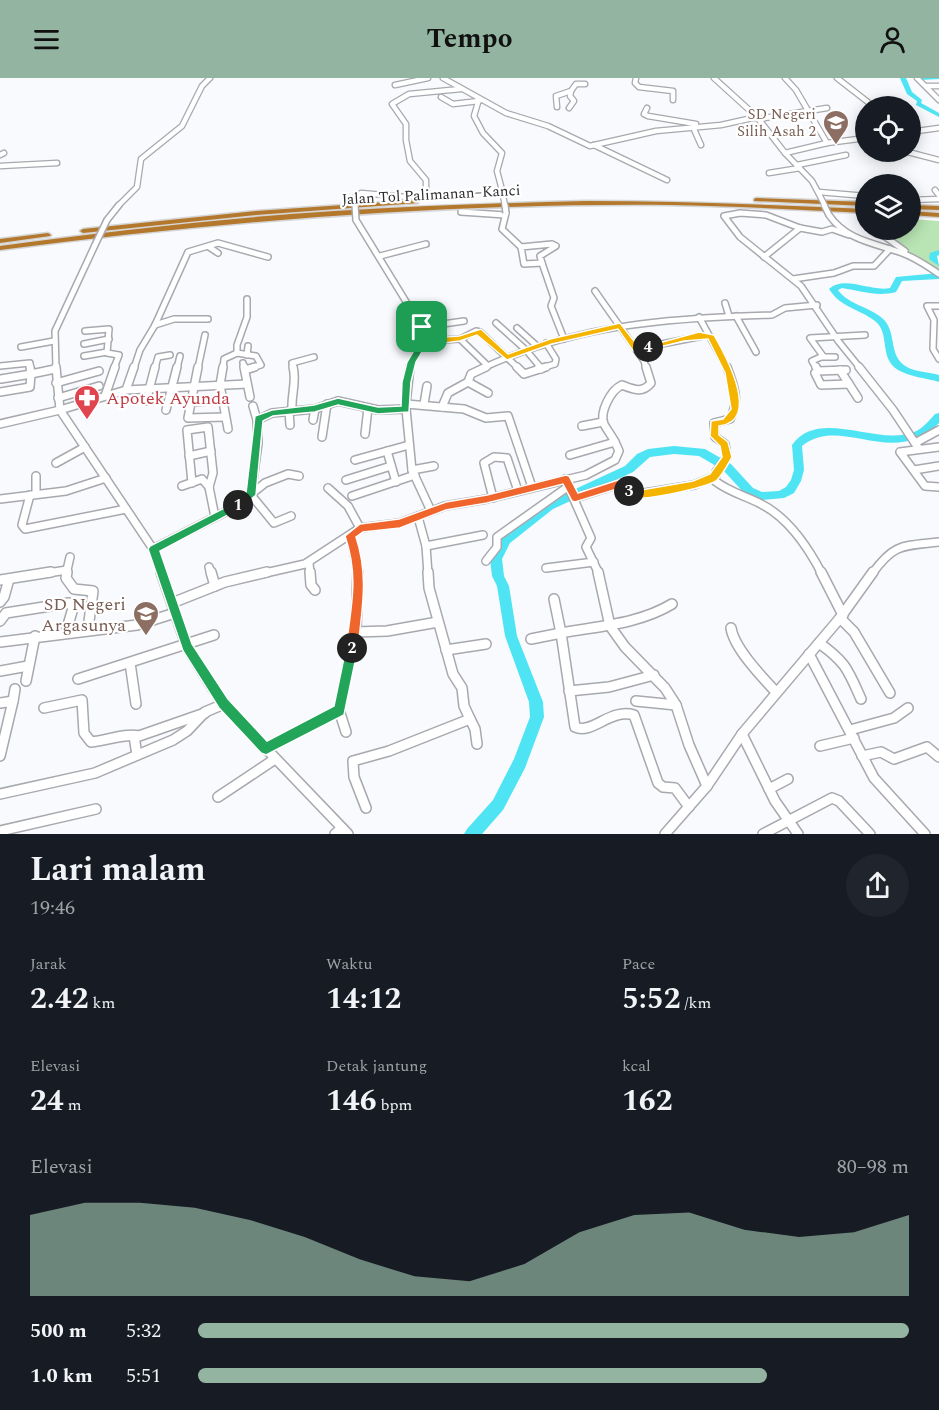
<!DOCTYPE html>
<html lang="id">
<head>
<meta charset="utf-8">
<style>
	body { margin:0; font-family:Spectral,serif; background:#20242c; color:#f1f3f6; height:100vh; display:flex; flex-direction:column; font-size:22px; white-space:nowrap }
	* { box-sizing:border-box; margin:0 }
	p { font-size:20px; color:#9ea1a6 }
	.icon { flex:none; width:33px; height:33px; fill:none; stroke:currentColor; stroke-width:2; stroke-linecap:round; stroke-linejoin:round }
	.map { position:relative; height:756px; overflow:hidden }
	.panel { display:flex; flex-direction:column; background:#171b24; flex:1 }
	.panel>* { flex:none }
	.fabs { position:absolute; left:855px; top:18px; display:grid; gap:12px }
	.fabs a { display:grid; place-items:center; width:66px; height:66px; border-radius:50%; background:#171b24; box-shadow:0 3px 15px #0003; font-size:30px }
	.pin { position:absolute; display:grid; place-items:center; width:51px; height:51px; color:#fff; margin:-26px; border-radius:12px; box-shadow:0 3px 9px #0006 }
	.km { position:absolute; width:30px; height:30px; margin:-15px; border-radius:50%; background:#222; color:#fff; font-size:16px; line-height:30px; text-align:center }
	.round { display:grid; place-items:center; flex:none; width:63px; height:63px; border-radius:32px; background:#20242c }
	.summary { display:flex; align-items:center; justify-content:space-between; height:102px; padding:0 30px }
	h1 { font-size:33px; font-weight:700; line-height:45px }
	.metrics { display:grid; grid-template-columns:repeat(3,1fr); gap:9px; height:102px; padding:6px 30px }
	.metrics div { display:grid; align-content:center }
	.metrics b { font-size:30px; font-weight:700 }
	.metrics small { font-size:16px; font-weight:400 }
	.metrics p { font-size:16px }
	.chart { height:168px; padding:12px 30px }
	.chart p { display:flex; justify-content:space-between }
	.chart svg { width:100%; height:108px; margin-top:6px; fill:#92b4a0; opacity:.7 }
	ul { padding:0 30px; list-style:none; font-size:20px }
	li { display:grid; grid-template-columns:96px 72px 1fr; align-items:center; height:45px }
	li i { height:15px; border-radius:8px; background:#92b4a0 }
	header { display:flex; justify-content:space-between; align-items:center; height:78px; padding:0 30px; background:#92b4a0; color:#111; font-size:27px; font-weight:700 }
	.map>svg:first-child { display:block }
	.green { fill:#b9e5b4 }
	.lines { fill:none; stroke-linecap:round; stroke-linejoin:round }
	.river { fill:#4fe4f4; fill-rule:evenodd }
	.minor-far3-casing { stroke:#a7a9ae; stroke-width:7 }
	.minor-far2-casing { stroke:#a7a9ae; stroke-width:8 }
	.minor-far1-casing { stroke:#a7a9ae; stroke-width:10 }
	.minor-casing { stroke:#a7a9ae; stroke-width:12 }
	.highway-casing { stroke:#d5d5d5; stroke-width:3 }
	.minor-far3 { stroke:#fff; stroke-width:4.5 }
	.minor-far2 { stroke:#fff; stroke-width:5 }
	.minor-far1 { stroke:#fff; stroke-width:7 }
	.minor { stroke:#fff; stroke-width:9 }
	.highway { fill:#b4782c; fill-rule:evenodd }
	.minor-bridge-far1-casing { stroke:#a7a9ae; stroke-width:7; stroke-linecap:butt }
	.minor-bridge-casing { stroke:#a7a9ae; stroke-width:8; stroke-linecap:butt }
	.minor-bridge-far1 { stroke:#fff; stroke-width:4.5 }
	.minor-bridge { stroke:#fff; stroke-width:5 }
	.split-1 { fill:#22a559; stroke:#fff; stroke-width:1.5 }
	.split-2 { fill:#22a559; stroke:#fff; stroke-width:1.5 }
	.split-3 { fill:#f0652b; stroke:#fff; stroke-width:1.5 }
	.split-4 { fill:#f5b400; stroke:#fff; stroke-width:1.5 }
	.split-5 { fill:#f5b400; stroke:#fff; stroke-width:1.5 }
	.labels { text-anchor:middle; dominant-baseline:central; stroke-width:4.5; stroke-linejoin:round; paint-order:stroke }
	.far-education-label { font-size:15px; fill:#785e54; stroke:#fff; text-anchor:end }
	.far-street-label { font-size:15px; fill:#2c2d2f; stroke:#fff }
	.health-label { font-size:18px; fill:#be3a42; stroke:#fff; text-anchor:start }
	.education-label { font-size:18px; fill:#785e54; stroke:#fff; text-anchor:end }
</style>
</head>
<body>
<header><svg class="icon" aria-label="menu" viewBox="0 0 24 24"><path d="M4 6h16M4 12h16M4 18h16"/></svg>Tempo<svg class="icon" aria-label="person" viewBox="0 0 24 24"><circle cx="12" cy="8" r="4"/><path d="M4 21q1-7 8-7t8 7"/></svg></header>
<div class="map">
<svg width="939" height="756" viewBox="0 0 939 756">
	<rect width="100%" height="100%" fill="#f8fafe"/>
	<polygon class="green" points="911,141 939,143 939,173 931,177 931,181 939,187 939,194 907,174 878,152 910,152"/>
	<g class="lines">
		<g class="river">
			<polygon points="900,0 906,0 912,14 922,22 921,25 939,35 939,39 916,27 917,23 907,16"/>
			<polygon points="917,0 939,0 939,1 920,2"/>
			<polygon points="939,172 939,177 937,178 939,188 929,181 930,175"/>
			<path d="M939 195V201L902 203 896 214C877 219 861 213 842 210L838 212C849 227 868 228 882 240 898 253 887 278 907 289 916 294 929 294 939 297V304C926 300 910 299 898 292 878 279 891 256 875 243 858 230 841 230 829 211 845 197 870 214 890 210L896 199Z"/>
			<path d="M939 335V345C893 392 841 336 802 368L804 392 801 403 794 415 784 420 762 422 745 416 723 392 699 378 674 376 650 379 633 394 553 431 510 465 502 481 504 498 509 508 517 558 543 624 544 639 525 690 503 732 482 756H464L467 751 493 722 514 681 530 639 529 624 505 558 497 508 492 498 490 481 502 459 545 425 625 388 637 376 648 371 674 368 705 371 731 386 753 410 762 414 779 413 786 409 791 402 794 392 792 367C819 329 877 369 914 354 922 351 929 343 935 336Z"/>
		</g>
		<defs>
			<g id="minor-far3">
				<polyline points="443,0 506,35 548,48 590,68 656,53 721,47 757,39"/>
				<polyline points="636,0 635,5 639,9 673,13 673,22"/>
				<polyline points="714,0 757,39 785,75 812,103 820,118"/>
				<polyline points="785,0 796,12 827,65"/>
				<polyline points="837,0 873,28"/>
				<polyline points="917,0 939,22"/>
				<polyline points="395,7 428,0"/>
				<polyline points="927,8 939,8"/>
				<polyline points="441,19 453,26 479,23"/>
				<polyline points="479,21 474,38 483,55 502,75 497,93 502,112"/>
				<polyline points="557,29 556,18 571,13 576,6 585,6"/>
				<polyline points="569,30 574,23 570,18 571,13"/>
				<polyline points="647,30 644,36 648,38 696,46"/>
				<polyline points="758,41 827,30"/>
				<polyline points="693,49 701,67"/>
				<polyline points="910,54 939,50"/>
				<polyline points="594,67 667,102"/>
				<polyline points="908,74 939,82"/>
				<polyline points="785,75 827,65 866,60"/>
				<polyline points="0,77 4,75"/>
				<polyline points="797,87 846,77"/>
				<polyline points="0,88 57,85"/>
				<polyline points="769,95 800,90"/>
				<polyline points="935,112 939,117"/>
				<polyline points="819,114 866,118"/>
				<polyline points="355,119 361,115 407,119 426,117 426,102 410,83 406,62 406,46 392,26 409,16 461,11"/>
				<polyline points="910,122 939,121"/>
				<polyline points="118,128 137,109 141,81 182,48 202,8 210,0"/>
			</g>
			<g id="minor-far2">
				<polyline points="461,134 505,137"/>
				<polyline points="506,135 502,151 521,169"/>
				<path d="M829 137C847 163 875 165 902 175 916 180 927 188 939 196"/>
				<polyline points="107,142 119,127"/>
				<polyline points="356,142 424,253 410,290"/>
				<polyline points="876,152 905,173"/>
				<polyline points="879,154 893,152"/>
				<polyline points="849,157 832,151 822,154 800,150 766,137 740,135 724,138 740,159 801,208 839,264 860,290"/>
				<polygon points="552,166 556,168 540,178 542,185 524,186 521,169"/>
				<polyline points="209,169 218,175"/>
				<polyline points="380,178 426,166"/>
				<polyline points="764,179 800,150"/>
				<polyline points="542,185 554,220 551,228 564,261"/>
				<polyline points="793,201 834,195 853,188 874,188 890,171"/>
				<polyline points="595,213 644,283 646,290"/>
				<polyline points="247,221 247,239 237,267 237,275 256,278 261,287 250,290"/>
				<polyline points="725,225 729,238"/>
				<polyline points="939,228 927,228 934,242 933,271 939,281"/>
				<polyline points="736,238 756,274"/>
				<polyline points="699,239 727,290"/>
				<polyline points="496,245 526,272 541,290"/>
				<polyline points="155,247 174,241 208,241"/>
				<polyline points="438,247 440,257 444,262 460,261 476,253 480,254 518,290"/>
				<polyline points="422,249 464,243"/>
				<polyline points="517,250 537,268"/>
				<polyline points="85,253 109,251 107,275 119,277 114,290"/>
				<polyline points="423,260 440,257"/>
				<polyline points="460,261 488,288"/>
				<polyline points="84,266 109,261"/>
				<polyline points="21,269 54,263"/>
				<polyline points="636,271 708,257"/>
				<polyline points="247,277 248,268"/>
				<polyline points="84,278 107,274"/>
				<polyline points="821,279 835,279"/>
				<polyline points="243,285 244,290"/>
				<polyline points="0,288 30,285 30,290"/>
				<polyline points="56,290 55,253 95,167"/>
				<polyline points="134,290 140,272 155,247 188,174 218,165 268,179"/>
				<polyline points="155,290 158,279 170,277"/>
				<polyline points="177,290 180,278"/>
				<polyline points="198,290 205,257"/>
				<polyline points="223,290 224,281 237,275"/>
				<polyline points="294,290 292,285 314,279"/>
				<path d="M483 290C578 246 669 240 772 237L785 230 817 227"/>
				<polyline points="541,290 555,286 556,281 546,265"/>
				<polyline points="816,290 812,283 823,278 810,260 865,257"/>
			</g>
			<g id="minor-far1">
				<polyline points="30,289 31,296 55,291"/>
				<polyline points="56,289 60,332 153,471 162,496"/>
				<polyline points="198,289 188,340 225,339"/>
				<polyline points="223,289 220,307 228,351"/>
				<polyline points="244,289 250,319"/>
				<polyline points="517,289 524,296 546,289"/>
				<polyline points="539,289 541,291"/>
				<path d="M727 289C734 307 740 323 730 341L714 345 715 359 725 366 727 379 716 394 715 403C729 414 746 418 761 426 789 440 808 469 822 496"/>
				<polyline points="816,289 818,293 815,295 821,307 849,306"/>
				<polyline points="859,289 893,332 919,371"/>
				<polyline points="245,292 255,289"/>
				<polyline points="840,292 858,320"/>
				<polyline points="818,293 846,292"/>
				<polyline points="1,301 31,296"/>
				<polyline points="468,304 488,315"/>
				<polyline points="56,305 99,293"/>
				<polyline points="126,312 134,289"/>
				<polyline points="0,314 30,309 31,296"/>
				<polyline points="105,318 115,289"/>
				<polyline points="58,320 99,308"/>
				<polyline points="146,323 155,289"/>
				<polyline points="192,324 222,322"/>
				<polyline points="406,326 410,289"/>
				<polyline points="424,326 427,308"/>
				<polyline points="253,328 257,342"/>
				<polyline points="442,329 448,315 468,304 471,296 486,289"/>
				<polyline points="406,331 412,392 431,433"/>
				<polyline points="166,332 177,289"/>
				<path d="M292 332C291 317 297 303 293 289"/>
				<polyline points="289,333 290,347"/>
				<polyline points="313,342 315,331"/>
				<polyline points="0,346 60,332 126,312 247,306"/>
				<polyline points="582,348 603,344"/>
				<polyline points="365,356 368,330"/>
				<polyline points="322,359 327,326"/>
				<path d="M615 364C612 358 607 352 604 346 599 334 611 312 622 307 633 311 642 316 651 305L646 289"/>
				<polyline points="915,365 939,352"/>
				<polyline points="939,369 900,374 925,408 939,409"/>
				<polyline points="387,373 396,404"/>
				<polyline points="189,378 211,373"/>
				<polyline points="355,382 409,367"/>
				<polyline points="56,385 85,369"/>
				<polyline points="412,392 434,388"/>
				<polyline points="914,392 939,388"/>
				<polyline points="36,398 36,416"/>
				<polyline points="565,401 591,460 586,469 599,496"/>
				<polyline points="346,402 391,388"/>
				<polyline points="192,405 187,352 208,349 213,395 209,409 215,439"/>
				<polyline points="182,408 202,401 209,409"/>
				<polyline points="328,410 348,428 360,450"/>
				<polyline points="30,417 22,447 25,451 126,431"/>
				<polyline points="352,418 415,397"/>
				<polyline points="493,420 484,385 494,379 507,380 518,413"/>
				<polyline points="575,420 622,405 632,417 694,407 714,399"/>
				<polyline points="0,421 66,413 106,400"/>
				<polyline points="291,438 274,445 251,417 258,365 257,342 272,335 315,331 338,323 378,332 406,331 406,326 464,331 486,340 508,338 532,409"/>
				<polyline points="418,439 426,468 428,496"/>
				<polyline points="351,458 358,496"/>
				<polyline points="426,468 483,457"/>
				<polyline points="153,471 235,429 265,405 288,396 299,398"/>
				<polyline points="486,483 497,469 497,459 569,408"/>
				<polyline points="309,485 310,496"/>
				<polyline points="209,489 211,496"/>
				<polyline points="546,490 594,484"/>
				<polyline points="67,492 70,479"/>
				<polyline points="41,496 67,492 67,496"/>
				<polyline points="261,496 305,486 360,450 400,445 445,428 487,421 586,397 615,382 619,373 615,364 570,377"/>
				<path d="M872 496C894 465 903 468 939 464"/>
			</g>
			<g id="minor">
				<polyline points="67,494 66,500 74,511 93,513 88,551"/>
				<polyline points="161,494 187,569 213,611 233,636 348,756"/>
				<polyline points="211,494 215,508"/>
				<polyline points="310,494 311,507 315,512"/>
				<polyline points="598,494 610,548 625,569 665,610 676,627 689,667 707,708"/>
				<polyline points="821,494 843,537"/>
				<polyline points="0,502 51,494"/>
				<polyline points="0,524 4,519 9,501"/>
				<polyline points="172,525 225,504 267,494"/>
				<path d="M672 526C639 546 599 548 561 555L575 649C592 657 610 630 634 637L658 705 663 709 675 710 689 729"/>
				<polyline points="840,540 854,554 890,615"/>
				<polyline points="0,543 6,535 69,525 73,530 66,554"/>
				<path d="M731 550C734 570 762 599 776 614"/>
				<polyline points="355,554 387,553 438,544"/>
				<polyline points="531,561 561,555 554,521"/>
				<polyline points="0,564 137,547 175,535"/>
				<path d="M819 565C846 584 848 592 861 621"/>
				<polyline points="446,572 486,566"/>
				<polyline points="809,576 874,700 925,756"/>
				<polyline points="130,585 136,626"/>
				<polyline points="0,593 28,588"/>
				<polyline points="78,601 214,557"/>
				<polyline points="26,603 35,558"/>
				<polyline points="569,613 609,609 654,597"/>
				<polyline points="13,623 15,611"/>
				<polyline points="636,623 676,627"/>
				<polyline points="0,625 13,623 0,678"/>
				<path d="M44 630 82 622 84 655 91 664C107 663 123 655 139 658L205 635"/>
				<polyline points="339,632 346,654"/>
				<polyline points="470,641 475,651 477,666"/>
				<polyline points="850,652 894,640 908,630"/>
				<polyline points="742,656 775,723 798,756"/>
				<polyline points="134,658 137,677"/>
				<polyline points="820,668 854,660"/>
				<polyline points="265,671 339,632 356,551 358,494"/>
				<polyline points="862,678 881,674 894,681 927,669 939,679"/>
				<polyline points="769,711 788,701"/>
				<polyline points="0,716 95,695 173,662 187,653 205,634 224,626"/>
				<polyline points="218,719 275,681"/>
				<polyline points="366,730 354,699 353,683 389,673 470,641 464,628 462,610 453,596 429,510 428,494"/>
				<polyline points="0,753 96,731"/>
				<polyline points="335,756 342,750"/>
				<polyline points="665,756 707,708 742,656 840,540 873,494"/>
				<polyline points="763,756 832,720 839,723 870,756"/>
			</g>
			<g id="highway">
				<polygon points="756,120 866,124 866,128 754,123 754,121"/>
				<polygon points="416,122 418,123 418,125 256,137 83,155 80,153 83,151 256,133"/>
				<path d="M586 123C679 123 772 127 866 131V135C800 132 735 128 670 127 446 125 222 143 0 172V168C112 153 223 140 335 133 419 128 502 125 586 123Z"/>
				<polygon points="910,127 939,128 939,132 910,131"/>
				<polygon points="910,133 939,135 939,139 910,137"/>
				<polygon points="48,155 51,157 50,158 0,165 0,161"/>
			</g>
		</defs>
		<use href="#minor-far3" class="minor-far3-casing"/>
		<use href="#minor-far2" class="minor-far2-casing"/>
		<use href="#minor-far1" class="minor-far1-casing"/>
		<use href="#minor" class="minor-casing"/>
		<use href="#highway" class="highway-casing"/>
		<use href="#minor-far3" class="minor-far3"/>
		<use href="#minor-far2" class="minor-far2"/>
		<use href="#minor-far1" class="minor-far1"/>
		<use href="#minor" class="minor"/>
		<use href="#highway" class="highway"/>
		<defs>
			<g id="minor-bridge-far1">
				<polyline points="502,112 505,128"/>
				<polyline points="820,118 825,128"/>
				<polyline points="355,119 355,128"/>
			</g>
			<g id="minor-bridge">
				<polyline points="355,127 356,142"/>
				<polyline points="505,127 506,135"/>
				<polyline points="824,127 829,137"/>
				<polyline points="95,167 107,142"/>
			</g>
		</defs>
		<use href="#minor-bridge-far1" class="minor-bridge-far1-casing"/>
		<use href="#minor-bridge" class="minor-bridge-casing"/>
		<use href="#minor-bridge-far1" class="minor-bridge-far1"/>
		<use href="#minor-bridge" class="minor-bridge"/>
	</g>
	<polygon class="split-1" points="419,247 427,249 425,269 416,284 411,304 409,334 378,336 338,327 315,334 273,338 263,343 256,417 241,430 234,430 234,424 246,415 255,338 272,332 314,327 338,320 378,329 401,328 402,304 407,284 416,269"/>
	<polygon class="split-2" points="238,423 241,424 241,430 160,473 192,566 228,621 267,663 334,628 346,570 352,565 358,570 344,637 266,677 261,675 219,630 183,573 148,471 150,468"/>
	<path class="split-3" d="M566 397 569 398 578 415 621 401 634 413 629 417 620 410 575 424 572 423 563 406 487 425 446 432 400 450 363 454 356 459C369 498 362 531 358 570L352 576 348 574 346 570C351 528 359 499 345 458L360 446 399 441 446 424 487 417Z"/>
	<path class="split-4" d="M699 254 714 257C726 278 762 343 719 348V357L728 364 732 379C728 386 722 398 716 403 703 411 642 423 628 420L624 413 629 409 634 413 641 412 693 403 710 396 722 379 720 368 710 358 711 343 723 341 731 331 725 295 708 261 684 263 648 272 644 269Z"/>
	<polygon class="split-5" points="438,244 442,247 446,259 459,258 481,251 508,276 550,261 620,245 638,268 648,267 652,269 648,272 633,273 618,251 552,266 507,282 477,257 460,263 444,265 437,259 435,250 422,252 418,249"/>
	<defs>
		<symbol id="school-pin" viewBox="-11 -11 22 30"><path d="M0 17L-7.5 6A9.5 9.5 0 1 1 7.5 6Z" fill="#8d6e63" stroke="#fff"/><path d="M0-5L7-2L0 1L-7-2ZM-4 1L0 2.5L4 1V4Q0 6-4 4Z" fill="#fff"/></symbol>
		<symbol id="pharmacy-pin" viewBox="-11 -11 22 30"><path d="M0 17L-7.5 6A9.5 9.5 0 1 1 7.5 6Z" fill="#e0444e" stroke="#fff"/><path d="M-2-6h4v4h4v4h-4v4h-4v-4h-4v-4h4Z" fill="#fff"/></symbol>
	</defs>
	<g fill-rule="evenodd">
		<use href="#school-pin" x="821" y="30" width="30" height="40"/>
		<use href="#pharmacy-pin" x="72" y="305" width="30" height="40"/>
		<use href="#school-pin" x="131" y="521" width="30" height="40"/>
	</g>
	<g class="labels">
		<g class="far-education-label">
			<text x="816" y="36">SD Negeri<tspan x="816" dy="17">Silih Asah 2</tspan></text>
		</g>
		<g class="far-street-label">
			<text transform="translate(431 117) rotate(-3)">Jalan Tol Palimanan–Kanci</text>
		</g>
		<g class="health-label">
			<text x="106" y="320">Apotek Ayunda</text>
		</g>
		<g class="education-label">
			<text x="126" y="526">SD Negeri<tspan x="126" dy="21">Argasunya</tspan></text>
		</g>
	</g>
</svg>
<div class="fabs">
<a><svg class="icon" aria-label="locate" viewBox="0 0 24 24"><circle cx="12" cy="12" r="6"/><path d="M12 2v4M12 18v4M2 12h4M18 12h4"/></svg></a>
<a><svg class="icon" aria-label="layers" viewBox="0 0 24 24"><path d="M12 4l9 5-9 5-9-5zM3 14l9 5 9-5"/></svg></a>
</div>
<div class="pin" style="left:422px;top:249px;background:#1e9e55"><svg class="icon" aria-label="arrive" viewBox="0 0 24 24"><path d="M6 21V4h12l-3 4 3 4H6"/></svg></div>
<b class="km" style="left:238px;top:427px">1</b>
<b class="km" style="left:352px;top:570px">2</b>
<b class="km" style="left:629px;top:413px">3</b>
<b class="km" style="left:648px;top:269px">4</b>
</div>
<section class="panel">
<div class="summary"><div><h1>Lari malam</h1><p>19:46</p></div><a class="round"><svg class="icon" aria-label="share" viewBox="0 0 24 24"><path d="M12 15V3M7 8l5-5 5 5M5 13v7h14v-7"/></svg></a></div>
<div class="metrics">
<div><p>Jarak</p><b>2.42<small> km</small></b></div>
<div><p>Waktu</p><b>14:12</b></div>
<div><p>Pace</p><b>5:52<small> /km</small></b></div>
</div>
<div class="metrics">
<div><p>Elevasi</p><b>24<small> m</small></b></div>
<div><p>Detak jantung</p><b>146<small> bpm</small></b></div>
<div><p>kcal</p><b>162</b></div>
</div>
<div class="chart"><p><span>Elevasi</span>80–98 m</p>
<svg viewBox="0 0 160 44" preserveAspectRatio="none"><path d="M0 44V11L10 6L20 6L30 8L40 13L50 20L60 29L70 36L80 38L90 31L100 18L110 11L120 10L130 17L140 20L150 18L160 11V44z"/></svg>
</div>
<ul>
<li><b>500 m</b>5:32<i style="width:100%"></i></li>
<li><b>1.0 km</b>5:51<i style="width:80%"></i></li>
</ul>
</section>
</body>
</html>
